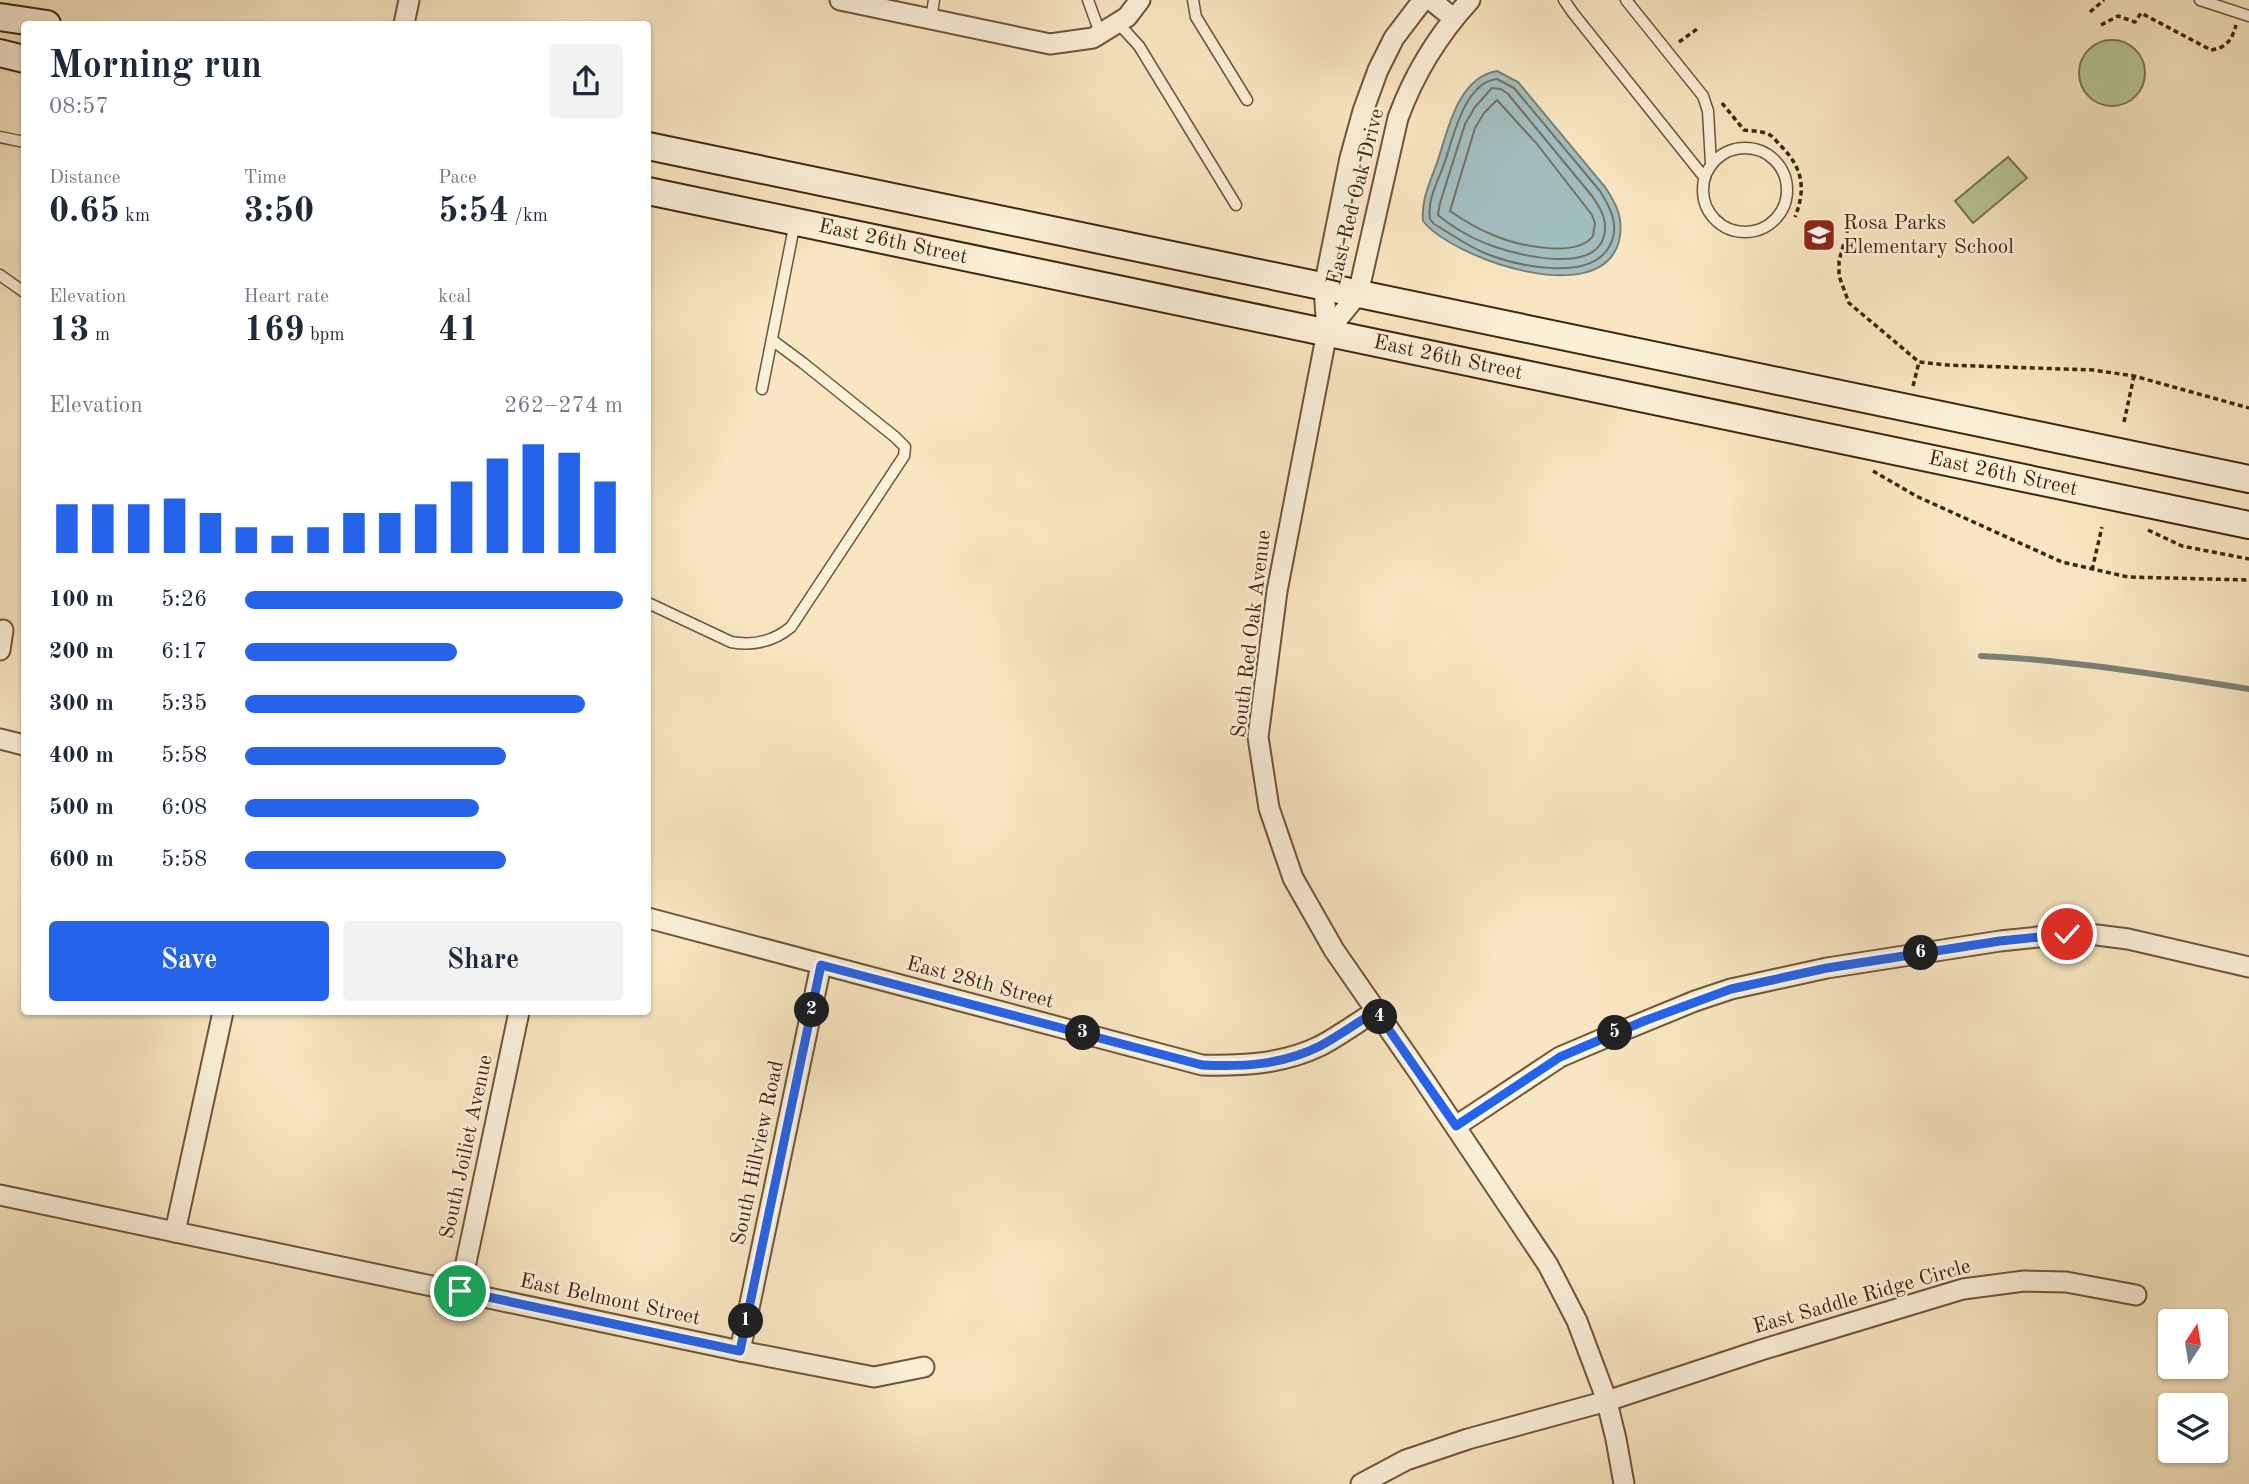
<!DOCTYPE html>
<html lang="en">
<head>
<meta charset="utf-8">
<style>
	body { margin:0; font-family:"Old Standard TT",serif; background:#f2f2f3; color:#1f2937; height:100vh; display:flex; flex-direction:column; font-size:26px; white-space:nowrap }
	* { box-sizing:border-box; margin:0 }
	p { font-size:23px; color:#747a83 }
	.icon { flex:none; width:38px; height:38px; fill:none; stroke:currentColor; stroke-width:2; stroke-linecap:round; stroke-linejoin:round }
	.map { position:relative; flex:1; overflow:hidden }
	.panel { position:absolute; left:21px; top:21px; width:630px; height:994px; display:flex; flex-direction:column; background:#fff; border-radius:7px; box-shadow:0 2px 5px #0004 }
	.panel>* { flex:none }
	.needle { width:46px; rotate:12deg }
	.controls { position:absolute; left:2158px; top:1309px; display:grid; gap:14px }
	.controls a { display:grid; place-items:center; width:70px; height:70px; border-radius:7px; background:#fff; box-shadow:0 2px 5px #0004; font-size:35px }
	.pin { position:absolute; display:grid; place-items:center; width:60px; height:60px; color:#fff; margin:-30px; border:4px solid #fff; border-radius:50%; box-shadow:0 2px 7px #0007 }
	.km { position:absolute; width:35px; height:35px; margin:-18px; border-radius:50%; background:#222; color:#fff; font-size:19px; line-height:35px; text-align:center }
	.round { display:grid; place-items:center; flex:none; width:74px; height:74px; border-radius:7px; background:#f2f2f3 }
	.headline { display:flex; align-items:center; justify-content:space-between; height:119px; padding:0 28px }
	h1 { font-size:38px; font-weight:700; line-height:52px }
	.stats { display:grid; grid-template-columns:repeat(3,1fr); gap:10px; height:119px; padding:7px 28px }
	.stats div { display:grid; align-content:center }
	.stats b { font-size:35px; font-weight:700 }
	.stats small { font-size:19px; font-weight:400 }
	.stats p { font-size:19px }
	.chart { height:196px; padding:14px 28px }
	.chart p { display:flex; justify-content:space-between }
	.chart svg { width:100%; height:126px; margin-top:7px; stroke:#2563eb; stroke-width:6 }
	.cta { display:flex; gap:14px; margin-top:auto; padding:14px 28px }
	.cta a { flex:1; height:80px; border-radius:7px; background:#2563eb; color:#fff; font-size:28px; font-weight:700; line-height:80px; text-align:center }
	.cta a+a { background:#f2f2f3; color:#1f2937 }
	ul { padding:0 28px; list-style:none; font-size:23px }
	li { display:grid; grid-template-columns:112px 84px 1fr; align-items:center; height:52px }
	li i { height:18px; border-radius:9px; background:#2563eb }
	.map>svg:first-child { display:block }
	.green { fill:#b7c697; stroke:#7c7651; stroke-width:2 }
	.water { fill:#a2bdbe; stroke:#7b8076; stroke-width:2 }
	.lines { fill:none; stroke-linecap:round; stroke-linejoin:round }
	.shore { stroke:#727164; stroke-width:2 }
	.stream { stroke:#7b8076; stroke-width:6 }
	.service-casing { stroke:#6e5538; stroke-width:13 }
	.minor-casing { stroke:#6e5538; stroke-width:23 }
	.secondary-casing { stroke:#41250b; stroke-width:30 }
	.path { stroke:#41250b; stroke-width:3.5; stroke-dasharray:5 3.5; stroke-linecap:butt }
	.service { stroke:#faefd7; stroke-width:10 }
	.minor { stroke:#faefd7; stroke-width:19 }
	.secondary { stroke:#faefd7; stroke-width:26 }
	.route-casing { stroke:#fff; stroke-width:14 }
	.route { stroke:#2563eb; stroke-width:9 }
	.labels { text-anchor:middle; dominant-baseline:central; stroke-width:5; stroke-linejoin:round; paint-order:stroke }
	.street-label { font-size:21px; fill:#41250b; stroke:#faefd7 }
	.poi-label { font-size:21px; fill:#41250b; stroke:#faefd7; text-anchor:start }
</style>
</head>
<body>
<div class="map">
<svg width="2249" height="1484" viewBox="0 0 2249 1484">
	<rect width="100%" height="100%" fill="#f7e6c1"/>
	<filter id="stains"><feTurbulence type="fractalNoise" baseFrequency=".00286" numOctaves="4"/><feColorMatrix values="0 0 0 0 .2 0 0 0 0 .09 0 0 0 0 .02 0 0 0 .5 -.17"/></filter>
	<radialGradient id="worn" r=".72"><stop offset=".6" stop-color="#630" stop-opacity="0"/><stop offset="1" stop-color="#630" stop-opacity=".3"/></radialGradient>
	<g class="green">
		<circle cx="2112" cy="73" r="33"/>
		<polygon points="2008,157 2027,178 1973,223 1955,201"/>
	</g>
	<path class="water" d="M1497 71 1518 82 1605 187C1617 205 1624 219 1619 241 1601 311 1452 258 1423 221 1421 200 1430 182 1437 163 1448 131 1457 78 1497 71Z"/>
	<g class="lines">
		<g class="shore">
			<path d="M1497 79 1514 88 1600 191C1610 207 1621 227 1609 247 1589 282 1518 266 1487 254 1469 247 1451 234 1434 224L1430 219C1427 201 1437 183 1443 167 1453 140 1463 83 1497 79Z"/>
			<path d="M1492 88 1501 89 1508 94 1592 196C1601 209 1608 220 1604 236 1594 275 1516 255 1490 245 1473 239 1452 227 1438 215L1440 203 1465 124 1475 107Z"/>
			<path d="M1497 100 1537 144 1592 215 1595 223 1593 236C1576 259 1516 245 1493 235 1478 229 1463 220 1450 211L1475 128 1484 113Z"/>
		</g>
		<path class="stream" d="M1981 656C2071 660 2160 675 2249 689"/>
		<defs>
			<g id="service">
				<polyline points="1088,0 1100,33"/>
				<polyline points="1193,0 1196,17 1247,100"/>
				<polyline points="1564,0 1573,13 1704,177"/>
				<polyline points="1626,0 1703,96 1708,111 1711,164"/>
				<polyline points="2200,0 2249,16"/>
				<polyline points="931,19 934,0"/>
				<polyline points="1118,23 1139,46 1236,205"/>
				<polyline points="0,137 24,142"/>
				<circle cx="1745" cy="190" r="42"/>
				<polyline points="0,275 24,292"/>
				<polyline points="762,389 795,222"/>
				<path d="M648 603 731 642C753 646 773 642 791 627L904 456 905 447 895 437 803 363 772 340"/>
			</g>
			<g id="minor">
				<polyline points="840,0 1050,44 1093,38 1127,17 1140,0"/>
				<polyline points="1423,0 1394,38 1378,70 1363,111 1350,158 1324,287 1327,332 1277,591 1258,737 1269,808 1293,878 1334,950 1422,1077 1548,1265 1577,1321 1606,1398 1616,1439 1624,1484"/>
				<polyline points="1431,0 1453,18"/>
				<polyline points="404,24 409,0"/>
				<path d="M1327 332 1358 294 1398 118C1414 74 1438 35 1470 0"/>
				<polyline points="0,650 3,630"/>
				<polyline points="0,739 24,745"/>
				<path d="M648 918 1202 1065C1243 1066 1283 1064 1320 1046 1339 1036 1358 1022 1376 1011"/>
				<polyline points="1456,1126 1560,1057 1600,1040 1695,1001 1731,989 1827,968 2000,941 2067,934 2097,935 2128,939 2249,967"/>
				<polyline points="0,1195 740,1351 874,1377 924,1367"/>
				<polyline points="175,1232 223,1012"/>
				<polyline points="460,1291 519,1012"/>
				<polyline points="740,1351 821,965"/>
				<polyline points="1361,1484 1406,1460 1468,1439 1607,1401 1761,1350 1963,1289 2024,1281 2066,1282 2136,1295"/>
			</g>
			<g id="secondary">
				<polyline points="0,17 47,24"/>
				<polyline points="0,53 24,59"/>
				<polyline points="648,146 2249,479"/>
				<polyline points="648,191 2249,525"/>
			</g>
		</defs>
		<use href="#service" class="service-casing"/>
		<use href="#minor" class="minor-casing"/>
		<use href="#secondary" class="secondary-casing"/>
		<g class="path">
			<polyline points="2090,12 2104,0"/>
			<path d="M2101 25 2118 16 2135 22 2141 13 2211 50C2226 48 2232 40 2236 25"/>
			<polyline points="1679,42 1697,29"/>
			<path d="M1722 103 1744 130C1752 131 1764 131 1770 135 1775 138 1778 144 1782 147 1803 169 1806 189 1795 217"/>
			<polyline points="1848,228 1839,261 1839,276 1849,303 1919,362 1947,365 2093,370 2134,376 2249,408"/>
			<polyline points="1913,386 1919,362"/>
			<polyline points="2124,422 2134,376"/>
			<polyline points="1873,471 1916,496 2062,562 2128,577 2249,580"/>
			<polyline points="2148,530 2182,546 2249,559"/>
			<polyline points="2092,570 2102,527"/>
		</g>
		<use href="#service" class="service"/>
		<use href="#minor" class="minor"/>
		<use href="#secondary" class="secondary"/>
	</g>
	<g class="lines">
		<defs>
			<path id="route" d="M460 1291 740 1351 821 965 1202 1065C1243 1067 1282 1065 1320 1046 1339 1036 1358 1022 1376 1011L1456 1126 1560 1057 1644 1021 1731 989 1827 968 2000 941 2067 934"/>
		</defs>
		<use href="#route" class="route-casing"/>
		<use href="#route" class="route"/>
	</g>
	<defs>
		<symbol id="school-square" viewBox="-11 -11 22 22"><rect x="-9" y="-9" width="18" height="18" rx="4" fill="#8f2418" stroke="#faefd7"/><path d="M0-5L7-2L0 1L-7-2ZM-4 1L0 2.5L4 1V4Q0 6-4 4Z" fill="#fff"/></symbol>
	</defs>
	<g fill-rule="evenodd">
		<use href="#school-square" x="1800" y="216" width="38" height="38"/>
	</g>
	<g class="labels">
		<g class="street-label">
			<text transform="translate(1356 197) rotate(-76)">East Red Oak Drive</text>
			<text transform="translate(893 242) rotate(12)">East 26th Street</text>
			<text transform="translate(1448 358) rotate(12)">East 26th Street</text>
			<text transform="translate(2003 474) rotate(12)">East 26th Street</text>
			<text transform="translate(1252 634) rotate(-83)">South Red Oak Avenue</text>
			<text transform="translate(980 983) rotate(15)">East 28th Street</text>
			<text transform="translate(467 1147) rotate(-78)">South Joiliet Avenue</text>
			<text transform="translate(758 1153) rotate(-78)">South Hillview Road</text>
			<text transform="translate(1862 1297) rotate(-16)">East Saddle Ridge Circle</text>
			<text transform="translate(610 1300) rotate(12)">East Belmont Street</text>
		</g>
		<g class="poi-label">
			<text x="1843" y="223">Rosa Parks<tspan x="1843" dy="24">Elementary School</tspan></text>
		</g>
	</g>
	<rect width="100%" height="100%" filter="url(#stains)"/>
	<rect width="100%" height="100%" fill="url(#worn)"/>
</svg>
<div class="controls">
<a><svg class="needle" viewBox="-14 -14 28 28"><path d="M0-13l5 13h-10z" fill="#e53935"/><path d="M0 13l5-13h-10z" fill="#747a83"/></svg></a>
<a><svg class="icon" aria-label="layers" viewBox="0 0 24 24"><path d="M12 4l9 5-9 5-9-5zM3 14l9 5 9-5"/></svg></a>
</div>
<div class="pin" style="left:460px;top:1291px;background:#1e9e55"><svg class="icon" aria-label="arrive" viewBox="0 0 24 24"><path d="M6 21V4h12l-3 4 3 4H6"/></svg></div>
<div class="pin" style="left:2067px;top:934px;background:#d93025"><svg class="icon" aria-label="check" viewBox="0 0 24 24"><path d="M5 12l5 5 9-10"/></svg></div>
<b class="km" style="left:746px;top:1321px">1</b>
<b class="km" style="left:812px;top:1010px">2</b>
<b class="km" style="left:1083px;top:1033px">3</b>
<b class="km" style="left:1380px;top:1017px">4</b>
<b class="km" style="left:1615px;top:1033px">5</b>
<b class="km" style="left:1921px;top:953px">6</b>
<section class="panel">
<div class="headline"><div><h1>Morning run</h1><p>08:57</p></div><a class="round"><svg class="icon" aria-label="share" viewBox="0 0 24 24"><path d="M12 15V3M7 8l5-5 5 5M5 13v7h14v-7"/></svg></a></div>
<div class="stats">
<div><p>Distance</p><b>0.65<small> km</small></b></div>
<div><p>Time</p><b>3:50</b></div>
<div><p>Pace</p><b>5:54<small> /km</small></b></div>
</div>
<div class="stats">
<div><p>Elevation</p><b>13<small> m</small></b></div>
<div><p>Heart rate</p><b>169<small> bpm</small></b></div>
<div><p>kcal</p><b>41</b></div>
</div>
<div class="chart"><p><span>Elevation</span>262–274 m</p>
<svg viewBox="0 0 160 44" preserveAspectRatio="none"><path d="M5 44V27M15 44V27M25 44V27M35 44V25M45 44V30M55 44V35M65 44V38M75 44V35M85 44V30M95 44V30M105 44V27M115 44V19M125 44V11M135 44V6M145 44V9M155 44V19"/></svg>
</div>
<ul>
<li><b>100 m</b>5:26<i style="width:100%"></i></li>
<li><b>200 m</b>6:17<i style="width:56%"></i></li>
<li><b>300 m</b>5:35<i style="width:90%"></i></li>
<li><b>400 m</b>5:58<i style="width:69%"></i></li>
<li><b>500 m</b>6:08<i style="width:62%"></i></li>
<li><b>600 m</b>5:58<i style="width:69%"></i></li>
</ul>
<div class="cta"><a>Save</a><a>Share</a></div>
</section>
</div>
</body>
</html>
